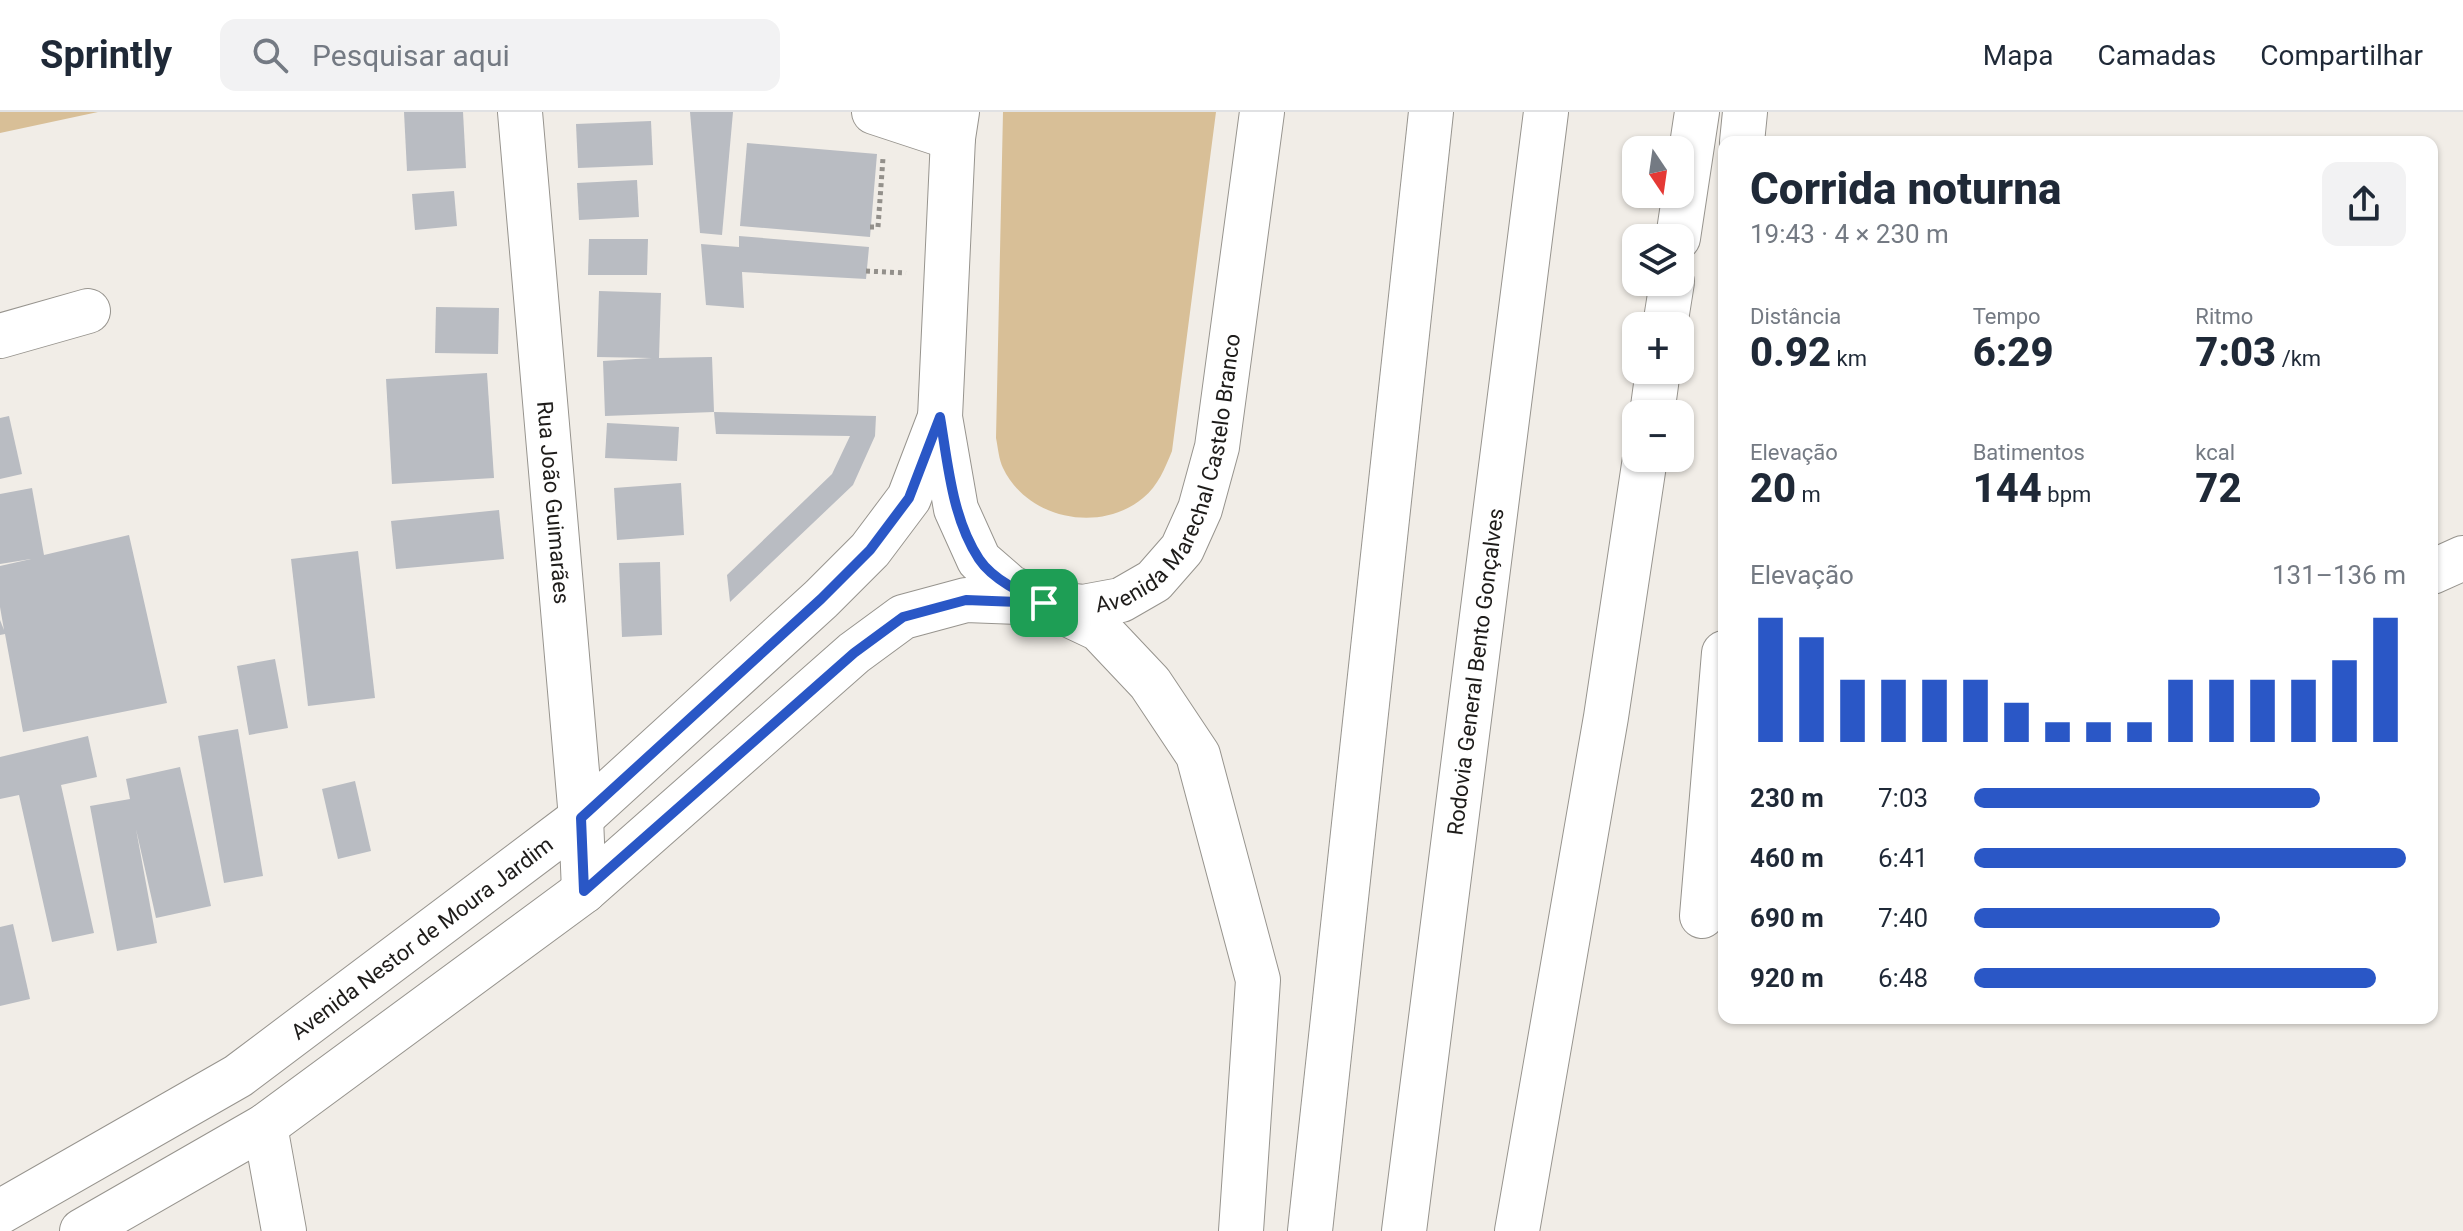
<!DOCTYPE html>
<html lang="pt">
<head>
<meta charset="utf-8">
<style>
	body { margin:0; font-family:Roboto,sans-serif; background:#f2f2f3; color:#1f2937; height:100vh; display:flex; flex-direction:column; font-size:30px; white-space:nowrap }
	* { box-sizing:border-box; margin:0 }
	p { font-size:26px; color:#747a83 }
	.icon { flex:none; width:44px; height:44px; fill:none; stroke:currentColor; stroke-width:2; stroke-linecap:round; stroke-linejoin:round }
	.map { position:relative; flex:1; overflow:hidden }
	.panel { position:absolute; left:1718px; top:24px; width:720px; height:888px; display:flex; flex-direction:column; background:#fff; border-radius:16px; box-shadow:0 2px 6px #0004 }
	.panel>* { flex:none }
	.needle { width:52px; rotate:167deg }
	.controls { position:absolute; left:1622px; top:24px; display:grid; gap:16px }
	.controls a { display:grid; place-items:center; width:72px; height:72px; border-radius:16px; background:#fff; box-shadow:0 2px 6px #0004; font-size:40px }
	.pin { position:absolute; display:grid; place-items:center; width:68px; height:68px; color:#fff; margin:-34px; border-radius:16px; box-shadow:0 4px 12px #0006 }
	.round { display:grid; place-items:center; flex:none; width:84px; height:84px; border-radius:16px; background:#f2f2f3 }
	.overview { display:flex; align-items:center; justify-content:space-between; height:136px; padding:0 32px }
	h1 { font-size:44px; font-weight:800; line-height:60px }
	.figures { display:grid; grid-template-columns:repeat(3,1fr); gap:12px; height:136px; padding:8px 32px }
	.figures div { display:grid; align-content:center }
	.figures b { font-size:40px; font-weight:800 }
	.figures small { font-size:22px; font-weight:400 }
	.figures p { font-size:22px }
	.chart { height:224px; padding:16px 32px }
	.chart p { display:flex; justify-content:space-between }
	.chart svg { width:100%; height:144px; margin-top:8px; stroke:#2a57c6; stroke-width:6 }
	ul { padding:0 32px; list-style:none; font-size:26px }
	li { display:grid; grid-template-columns:128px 96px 1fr; align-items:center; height:60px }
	li i { height:20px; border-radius:10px; background:#2a57c6 }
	header { display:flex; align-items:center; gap:48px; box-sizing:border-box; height:112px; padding:0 40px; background:#fff; border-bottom:2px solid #e0e1e3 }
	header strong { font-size:38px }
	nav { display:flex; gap:44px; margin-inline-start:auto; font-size:28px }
	.search { width:560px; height:72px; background:#f2f2f3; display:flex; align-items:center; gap:20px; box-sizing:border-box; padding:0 28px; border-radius:16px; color:#747a83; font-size:30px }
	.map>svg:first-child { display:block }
	.green { fill:#d8bf97 }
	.building { fill:#b9bcc2 }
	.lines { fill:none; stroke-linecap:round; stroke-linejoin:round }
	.minor-casing { stroke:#97948e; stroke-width:46 }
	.major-casing { stroke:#97948e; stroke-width:46 }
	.highway-casing { stroke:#97948e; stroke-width:46 }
	.path { stroke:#93908b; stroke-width:5; stroke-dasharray:4 4; stroke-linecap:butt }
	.minor { stroke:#fff; stroke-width:44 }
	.major { stroke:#fff; stroke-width:44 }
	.highway { stroke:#fff; stroke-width:44 }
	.route-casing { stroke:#fff; stroke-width:16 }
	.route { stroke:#2a57c6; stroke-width:10 }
	.labels { text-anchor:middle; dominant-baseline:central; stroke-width:6; stroke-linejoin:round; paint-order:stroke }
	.street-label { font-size:22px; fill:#1e1c1a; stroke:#fff }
</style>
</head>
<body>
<header>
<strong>Sprintly</strong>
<div class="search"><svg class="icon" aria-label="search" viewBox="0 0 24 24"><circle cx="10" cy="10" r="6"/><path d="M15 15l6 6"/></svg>Pesquisar aqui</div>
<nav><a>Mapa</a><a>Camadas</a><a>Compartilhar</a></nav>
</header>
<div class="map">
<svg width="2463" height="1119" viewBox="0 0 2463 1119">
	<rect width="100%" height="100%" fill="#f1ede7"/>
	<g class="green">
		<polygon points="0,0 98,0 0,21"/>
		<path d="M1003 0H1216L1172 339C1165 356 1158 374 1143 386 1100 422 1027 407 1003 356 999 348 998 336 996 326Z"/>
	</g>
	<g class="building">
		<polygon points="404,0 463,0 466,56 407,59"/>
		<polygon points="690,0 733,0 722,123 700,121"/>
		<polygon points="651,9 653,53 578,56 576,12"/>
		<polygon points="747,31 877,42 870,125 740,114"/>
		<polygon points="637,68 639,105 579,108 577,71"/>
		<polygon points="454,79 457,114 415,118 412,82"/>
		<polygon points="739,124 869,135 866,167 742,160 744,196 706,193 701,132 739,135"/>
		<polygon points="589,127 648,127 647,163 588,163"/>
		<polygon points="599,179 661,181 659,246 712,245 714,300 605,304 603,249 652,246 597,245"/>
		<polygon points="436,195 499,196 498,242 435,241"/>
		<polygon points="487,261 494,366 392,372 386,267"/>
		<polygon points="714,300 876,304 875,324 853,373 730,490 727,463 832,362 850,324 716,322"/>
		<polygon points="9,304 22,362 0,367 0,306"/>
		<polygon points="607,311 679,315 677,349 605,346"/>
		<polygon points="681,371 684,423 617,428 614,376"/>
		<polygon points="32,376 44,443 129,423 167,591 23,620 5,522 0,523 0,508 4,518 0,495 0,454 31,447 0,452 0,382"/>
		<polygon points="499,398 504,447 396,457 391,409"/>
		<polygon points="358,439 375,586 308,594 291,447"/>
		<polygon points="660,450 662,523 622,525 619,451"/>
		<polygon points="275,547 288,616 249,623 237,554"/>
		<polygon points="238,617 263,764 224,771 198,624"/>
		<polygon points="88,624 97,665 61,673 94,821 52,830 19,683 0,687 0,645"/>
		<polygon points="180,655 211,794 156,806 136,717 157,831 117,839 90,694 130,687 126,667"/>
		<polygon points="355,669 371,739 338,747 322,677"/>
		<polygon points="13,812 30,887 0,894 0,815"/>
	</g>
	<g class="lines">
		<defs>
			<g id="minor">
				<path id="s1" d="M520 0 581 706 584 779"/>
				<polyline points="874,0 953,26"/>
				<polyline points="1742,30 1745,0"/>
				<polyline points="0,224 88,199"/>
				<polyline points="2432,460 2463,446"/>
				<polyline points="1702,804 1724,541"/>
				<polyline points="265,1014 284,1119"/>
			</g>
			<g id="major">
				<path id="s2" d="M957 0 953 26 940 305 956 397 979 448 1010 475 1044 491 1083 495 1121 488 1154 469 1182 437 1200 397 1217 335 1262 0"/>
				<path id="s3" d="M0 1100 238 964 581 706 821 487 870 438 909 386 940 305"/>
				<polyline points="82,1119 265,1014 584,779 854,541 903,505 966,488 1044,491"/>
			</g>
			<g id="highway">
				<polyline points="1678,126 1697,0"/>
				<polyline points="1665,214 1672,170"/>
				<polyline points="1652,302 1658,258"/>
				<polyline points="1044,491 1099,517 1150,571 1198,643 1258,868 1241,1119"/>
				<polyline points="1310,1119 1431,0"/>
				<path id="s4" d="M1404 1119 1546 0"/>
				<polyline points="1517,1119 1606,605 1645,346"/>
			</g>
		</defs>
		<use href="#minor" class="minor-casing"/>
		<use href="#major" class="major-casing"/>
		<use href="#highway" class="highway-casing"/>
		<g class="path">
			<polyline points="870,115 878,115 883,46"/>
			<polyline points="866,159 906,161"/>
		</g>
		<use href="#minor" class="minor"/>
		<use href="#major" class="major"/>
		<use href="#highway" class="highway"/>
	</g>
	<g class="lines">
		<defs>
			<path id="route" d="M940 305C948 352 952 406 979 447 993 468 1022 481 1044 491L966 488 903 505 854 541 584 779 581 706 821 487 870 438 909 386Z"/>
		</defs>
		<use href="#route" class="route-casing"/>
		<use href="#route" class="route"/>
	</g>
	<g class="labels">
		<g class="street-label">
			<text stroke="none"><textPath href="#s2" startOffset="750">Avenida Marechal Castelo Branco</textPath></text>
			<text stroke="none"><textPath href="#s1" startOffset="392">Rua João Guimarães</textPath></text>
			<text stroke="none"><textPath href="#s4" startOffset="564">Rodovia General Bento Gonçalves</textPath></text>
			<text stroke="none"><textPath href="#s3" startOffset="504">Avenida Nestor de Moura Jardim</textPath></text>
		</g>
	</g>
</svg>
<div class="controls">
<a><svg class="needle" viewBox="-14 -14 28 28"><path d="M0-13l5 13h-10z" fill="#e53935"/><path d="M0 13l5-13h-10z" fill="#747a83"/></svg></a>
<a><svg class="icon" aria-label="layers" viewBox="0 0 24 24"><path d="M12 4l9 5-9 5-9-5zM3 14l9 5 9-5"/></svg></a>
<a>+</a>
<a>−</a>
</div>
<div class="pin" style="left:1044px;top:491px;background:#1e9e55"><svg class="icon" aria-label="arrive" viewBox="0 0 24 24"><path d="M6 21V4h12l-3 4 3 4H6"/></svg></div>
<section class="panel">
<div class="overview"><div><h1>Corrida noturna</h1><p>19:43 · 4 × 230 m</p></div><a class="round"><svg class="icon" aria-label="share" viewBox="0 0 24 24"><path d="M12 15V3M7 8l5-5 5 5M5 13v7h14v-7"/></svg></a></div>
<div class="figures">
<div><p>Distância</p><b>0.92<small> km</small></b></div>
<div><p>Tempo</p><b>6:29</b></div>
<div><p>Ritmo</p><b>7:03<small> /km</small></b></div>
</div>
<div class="figures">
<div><p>Elevação</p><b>20<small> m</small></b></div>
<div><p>Batimentos</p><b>144<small> bpm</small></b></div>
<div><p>kcal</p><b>72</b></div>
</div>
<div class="chart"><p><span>Elevação</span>131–136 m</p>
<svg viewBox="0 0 160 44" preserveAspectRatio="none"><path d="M5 44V6M15 44V12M25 44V25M35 44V25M45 44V25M55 44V25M65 44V32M75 44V38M85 44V38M95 44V38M105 44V25M115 44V25M125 44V25M135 44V25M145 44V19M155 44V6"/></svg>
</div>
<ul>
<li><b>230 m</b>7:03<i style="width:80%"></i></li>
<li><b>460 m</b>6:41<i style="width:100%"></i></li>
<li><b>690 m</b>7:40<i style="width:57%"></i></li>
<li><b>920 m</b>6:48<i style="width:93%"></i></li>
</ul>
</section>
</div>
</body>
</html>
